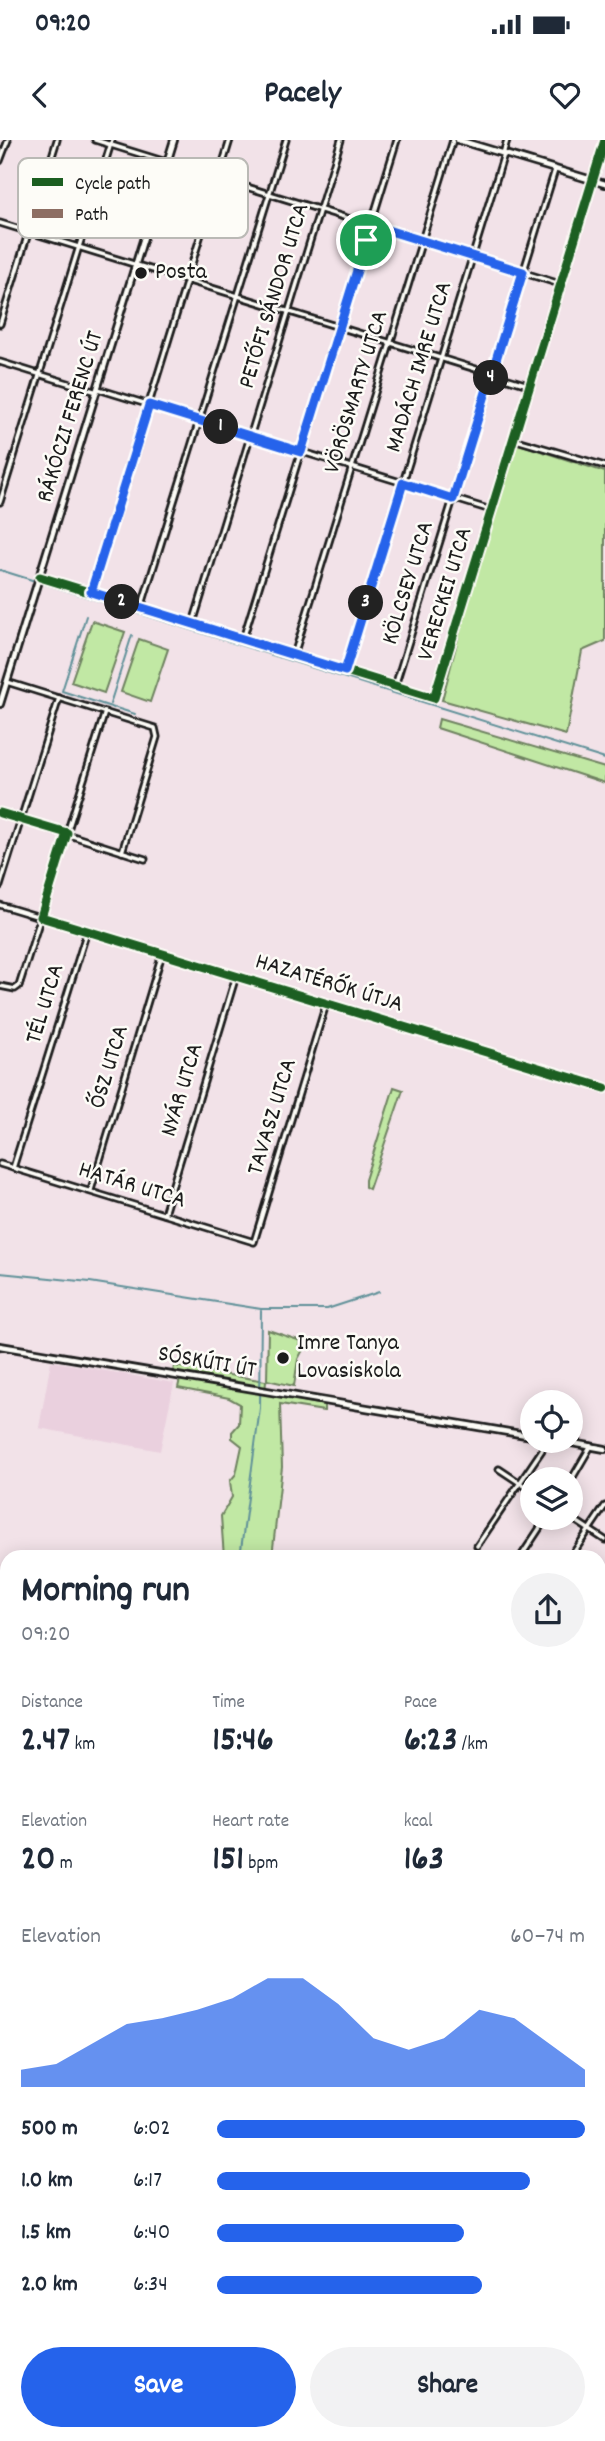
<!DOCTYPE html>
<html lang="en">
<head>
<meta charset="utf-8">
<style>
	body { margin:0; font-family:Dekko,sans-serif; background:#f2f2f3; color:#1f2937; height:100vh; display:flex; flex-direction:column; font-size:26px; white-space:nowrap }
	* { box-sizing:border-box; margin:0 }
	p { font-size:23px; color:#747a83 }
	.icon { flex:none; width:38px; height:38px; fill:none; stroke:currentColor; stroke-width:2; stroke-linecap:round; stroke-linejoin:round }
	.map { position:relative; flex:1; overflow:hidden }
	.sheet { position:absolute; left:0px; top:1410px; width:606px; height:891px; display:flex; flex-direction:column; background:#fff; border-radius:21px 21px 0 0; box-shadow:0 4px 18px #0003 }
	.sheet>* { flex:none }
	.controls { position:absolute; left:520px; top:1250px; display:grid; gap:14px }
	.controls a { display:grid; place-items:center; width:63px; height:63px; border-radius:50%; background:#fff; box-shadow:0 4px 18px #0003; font-size:35px }
	.pin { position:absolute; display:grid; place-items:center; width:60px; height:60px; color:#fff; margin:-30px; border:4px solid #fff; border-radius:50%; box-shadow:0 2px 7px #0007 }
	.km { position:absolute; width:35px; height:35px; margin:-18px; border-radius:50%; background:#222; color:#fff; font-size:19px; line-height:35px; text-align:center }
	.round { display:grid; place-items:center; flex:none; width:74px; height:74px; border-radius:37px; background:#f2f2f3 }
	.summary { display:flex; align-items:center; justify-content:space-between; height:119px; padding:0 21px }
	h1 { font-size:38px; font-weight:700; line-height:52px }
	.figures { display:grid; grid-template-columns:repeat(3,1fr); gap:10px; height:119px; padding:7px 21px }
	.figures div { display:grid; align-content:center }
	.figures b { font-size:35px; font-weight:700 }
	.figures small { font-size:19px; font-weight:400 }
	.figures p { font-size:19px }
	.chart { height:196px; padding:14px 21px }
	.chart p { display:flex; justify-content:space-between }
	.chart svg { width:100%; height:126px; margin-top:7px; fill:#2563eb; opacity:.7 }
	.cta { display:flex; gap:14px; margin-top:auto; padding:14px 21px }
	.cta a { flex:1; height:80px; border-radius:42px; background:#2563eb; color:#fff; font-size:28px; font-weight:700; line-height:80px; text-align:center }
	.cta a+a { background:#f2f2f3; color:#1f2937 }
	ul { padding:0 21px; list-style:none; font-size:23px }
	li { display:grid; grid-template-columns:112px 84px 1fr; align-items:center; height:52px }
	li i { height:18px; border-radius:9px; background:#2563eb }
	.status { display:flex; justify-content:space-between; align-items:center; height:49px; padding:0 35px; background:#fff; direction:ltr }
	.status svg { height:19px; fill:currentColor }
	header { display:flex; justify-content:space-between; align-items:center; height:91px; padding:0 21px; background:#fff; font-size:32px; font-weight:700 }
	.map>svg:first-child { display:block }
	.built { fill:#ead0de }
	.green { fill:#c1e8a4; stroke:#6e8260; stroke-width:2 }
	.lines { fill:none; stroke-linecap:round; stroke-linejoin:round }
	.stream { stroke:#619199; stroke-width:2 }
	.street-casing { stroke:#1c1c1c; stroke-width:9 }
	.secondary-casing { stroke:#1c1c1c; stroke-width:10 }
	.street { stroke:#fdfcf7; stroke-width:3.5 }
	.secondary { stroke:#fdfcf7; stroke-width:4.5 }
	.quiet { stroke:#8d6e63; stroke-width:7; stroke-dasharray:14 7; stroke-linecap:butt }
	.cycleway-casing { stroke:#fdfcf7; stroke-width:13 }
	.cycleway { stroke:#1b5e20; stroke-width:9 }
	.route-casing { stroke:#fff; stroke-width:14 }
	.route { stroke:#2563eb; stroke-width:9 }
	.poi-dot { fill:#1c1c1c; stroke:#fdfcf7; stroke-width:2.5 }
	.labels { text-anchor:middle; dominant-baseline:central; stroke-width:5; stroke-linejoin:round; paint-order:stroke }
	.poi-label { font-size:24px; fill:#1c1c1c; stroke:#fdfcf7; text-anchor:start }
	.street-label { font-size:24px; fill:#1c1c1c; stroke:#fdfcf7 }
	.key { fill:#fdfcf7; stroke:#bab9b5; stroke-width:2 }
	.key-label { font-size:19px; fill:#1c1c1c }
</style>
</head>
<body>
<div class="status"><b>09:20</b><svg viewBox="0 0 49 12"><path d="M0 12V9h3v3zM5 12V6h3v6zM10 12V3h3v9zM15 12V0h3v12zM26 1h20v11H26zM47 4h2v5h-2z"/></svg></div>
<header><svg class="icon" aria-label="back" viewBox="0 0 24 24"><path d="M15 5l-7 7 7 7"/></svg>Pacely<svg class="icon" aria-label="heart" viewBox="0 0 24 24"><path d="M12 20l-8-8c-3-5 5-10 8-4 3-6 11-1 8 4z"/></svg></header>
<div class="map">
<svg width="605" height="2301" viewBox="0 0 605 2301">
	<rect width="100%" height="100%" fill="#f2e2e8"/>
	<filter id="ink" filterUnits="userSpaceOnUse"><feTurbulence type="fractalNoise" baseFrequency=".0143" numOctaves="2"/><feDisplacementMap in="SourceGraphic" scale="14" xChannelSelector="R" yChannelSelector="G"/><feConvolveMatrix kernelMatrix="1 2 1 2 8 2 1 2 1" color-interpolation-filters="sRGB"/></filter>
	<g filter="url(#ink)">
		<polygon class="built" points="51,1221 174,1243 160,1311 39,1288"/>
		<g class="green">
			<polygon points="510,301 605,332 605,501 582,511 566,595 442,560"/>
			<polygon points="92,481 125,492 104,553 71,542"/>
			<polygon points="139,499 168,509 150,562 121,552"/>
			<polygon points="439,579 605,628 605,643 437,588"/>
			<polygon points="394,947 403,950 369,1049 365,1047 365,1040"/>
			<polygon points="268,1190 301,1201 300,1207 304,1208 298,1219 294,1246 267,1240"/>
			<polygon points="174,1226 266,1241 265,1254 324,1265 324,1271 280,1264 282,1327 272,1417 224,1417 221,1376 232,1357 230,1341 236,1334 242,1306 232,1298 232,1292 239,1284 240,1264 229,1258 178,1248 181,1234 173,1232"/>
			<polygon points="605,1577 605,2301 329,2301 325,2294 598,2294 598,1582"/>
			<polygon points="7,1917 7,2229 0,2224 0,1927"/>
			<polygon points="32,2294 210,2294 202,2301 27,2301"/>
		</g>
		<g class="lines">
			<g class="stream">
				<polyline points="0,430 605,619"/>
				<polyline points="86,476 62,551 114,568"/>
				<polyline points="110,564 132,495"/>
				<polyline points="116,568 135,574"/>
				<polyline points="0,1133 90,1142 261,1169 327,1169 379,1152"/>
				<polyline points="240,1417 260,1268 261,1171"/>
				<polyline points="0,1884 7,1875"/>
				<polyline points="0,1950 7,1954"/>
				<polyline points="197,2301 205,2294"/>
			</g>
			<defs>
				<g id="street">
					<polyline points="95,0 560,144"/>
					<polyline points="503,14 507,0"/>
					<polyline points="0,21 8,0"/>
					<polyline points="0,83 528,245"/>
					<polyline points="0,184 57,0"/>
					<polyline points="0,222 97,252"/>
					<polyline points="98,249 491,370"/>
					<polyline points="513,299 605,326"/>
					<polyline points="0,362 112,0"/>
					<polyline points="40,437 434,558 605,0"/>
					<polyline points="91,452 230,0"/>
					<polyline points="141,468 286,0"/>
					<polyline points="193,483 341,0"/>
					<polyline points="243,499 397,0"/>
					<polyline points="294,515 453,0"/>
					<polyline points="345,531 504,14"/>
					<polyline points="7,542 155,588 157,597 122,712"/>
					<polyline points="395,546 555,30"/>
					<polyline points="0,673 145,719"/>
					<polyline points="0,746 59,558"/>
					<polyline points="0,765 605,948"/>
					<polyline points="0,846 15,849 19,846 105,572"/>
					<polyline points="0,1024 254,1102 326,864"/>
					<polyline points="13,1028 87,791"/>
					<polyline points="91,1050 162,814"/>
					<polyline points="164,1074 236,836"/>
					<polyline points="499,1329 532,1351"/>
					<polyline points="570,1342 591,1306"/>
					<polyline points="570,1377 605,1400"/>
					<polyline points="477,1406 542,1310 544,1300"/>
					<polyline points="520,1418 547,1377"/>
					<polyline points="570,1418 605,1366"/>
					<polyline points="598,1450 605,1440"/>
					<polyline points="0,1491 7,1496"/>
					<polyline points="598,1531 605,1521"/>
					<polyline points="256,2294 261,2301"/>
					<polyline points="324,2294 329,2301"/>
					<polyline points="203,2301 211,2294"/>
				</g>
				<g id="secondary">
					<polyline points="458,0 605,44"/>
					<polyline points="0,564 174,0"/>
					<polyline points="0,1206 532,1296"/>
					<polyline points="556,1300 605,1309"/>
				</g>
			</defs>
			<use href="#street" class="street-casing"/>
			<use href="#secondary" class="secondary-casing"/>
			<use href="#street" class="street"/>
			<use href="#secondary" class="secondary"/>
			<g class="quiet">
				<polyline points="598,1584 605,1582"/>
				<polyline points="598,1652 605,1653"/>
				<polyline points="598,1804 605,1806"/>
				<polyline points="598,2161 605,2163"/>
			</g>
			<defs>
				<g id="cycleway">
					<polyline points="40,437 434,558 605,0"/>
					<polyline points="0,673 67,693 41,777 605,948"/>
				</g>
			</defs>
			<use href="#cycleway" class="cycleway-casing"/>
			<use href="#cycleway" class="cycleway"/>
		</g>
	</g>
	<g class="lines" filter="url(#ink)">
		<defs>
			<polygon id="route" points="371,85 523,132 453,359 403,343 345,531 91,452 149,265 301,312"/>
		</defs>
		<use href="#route" class="route-casing"/>
		<use href="#route" class="route"/>
	</g>
	<g class="poi-dot">
		<circle cx="141" cy="133" r="7"/>
		<circle cx="283" cy="1218" r="7"/>
	</g>
	<g class="labels">
		<g class="poi-label">
			<text x="155" y="133">Posta</text>
			<text x="297" y="1204">Imre Tanya<tspan x="297" dy="28">Lovasiskola</tspan></text>
		</g>
		<g class="street-label">
			<text transform="translate(275 156) rotate(-73)">PETŐFI SÁNDOR UTCA</text>
			<text transform="translate(420 227) rotate(-73)">MADÁCH IMRE UTCA</text>
			<text transform="translate(357 252) rotate(-73)">VÖRÖSMARTY UTCA</text>
			<text transform="translate(71 277) rotate(-73)">RÁKÓCZI FERENC ÚT</text>
			<text transform="translate(409 443) rotate(-73)">KÖLCSEY UTCA</text>
			<text transform="translate(446 454) rotate(-73)">VERECKEI UTCA</text>
			<text transform="translate(329 844) rotate(17)">HAZATÉRŐK ÚTJA</text>
			<text transform="translate(46 864) rotate(-73)">TÉL UTCA</text>
			<text transform="translate(110 927) rotate(-73)">ŐSZ UTCA</text>
			<text transform="translate(183 950) rotate(-73)">NYÁR UTCA</text>
			<text transform="translate(273 977) rotate(-73)">TAVASZ UTCA</text>
			<text transform="translate(132 1046) rotate(17)">HATÁR UTCA</text>
			<text transform="translate(207 1223) rotate(10)">SÓSKÚTI ÚT</text>
		</g>
	</g>
	<rect x="18" y="18" width="230" height="80" rx="10" class="key"/>
	<rect x="32" y="38" width="31" height="8" fill="#1b5e20"/>
	<rect x="32" y="69" width="31" height="9" fill="#8d6e63"/>
	<g class="key-label">
		<text x="75" y="49">Cycle path</text>
		<text x="75" y="80">Path</text>
	</g>
</svg>
<div class="controls">
<a><svg class="icon" aria-label="locate" viewBox="0 0 24 24"><circle cx="12" cy="12" r="6"/><path d="M12 2v4M12 18v4M2 12h4M18 12h4"/></svg></a>
<a><svg class="icon" aria-label="layers" viewBox="0 0 24 24"><path d="M12 4l9 5-9 5-9-5zM3 14l9 5 9-5"/></svg></a>
</div>
<div class="pin" style="left:366px;top:100px;background:#1e9e55"><svg class="icon" aria-label="arrive" viewBox="0 0 24 24"><path d="M6 21V4h12l-3 4 3 4H6"/></svg></div>
<b class="km" style="left:221px;top:287px">1</b>
<b class="km" style="left:122px;top:462px">2</b>
<b class="km" style="left:366px;top:463px">3</b>
<b class="km" style="left:491px;top:238px">4</b>
<section class="sheet">
<div class="summary"><div><h1>Morning run</h1><p>09:20</p></div><a class="round"><svg class="icon" aria-label="share" viewBox="0 0 24 24"><path d="M12 15V3M7 8l5-5 5 5M5 13v7h14v-7"/></svg></a></div>
<div class="figures">
<div><p>Distance</p><b>2.47<small> km</small></b></div>
<div><p>Time</p><b>15:46</b></div>
<div><p>Pace</p><b>6:23<small> /km</small></b></div>
</div>
<div class="figures">
<div><p>Elevation</p><b>20<small> m</small></b></div>
<div><p>Heart rate</p><b>151<small> bpm</small></b></div>
<div><p>kcal</p><b>163</b></div>
</div>
<div class="chart"><p><span>Elevation</span>60–74 m</p>
<svg viewBox="0 0 160 44" preserveAspectRatio="none"><path d="M0 44V38L10 36L20 29L30 22L40 20L50 17L60 13L70 6L80 6L90 15L100 27L110 31L120 27L130 17L140 20L150 29L160 38V44z"/></svg>
</div>
<ul>
<li><b>500 m</b>6:02<i style="width:100%"></i></li>
<li><b>1.0 km</b>6:17<i style="width:85%"></i></li>
<li><b>1.5 km</b>6:40<i style="width:67%"></i></li>
<li><b>2.0 km</b>6:34<i style="width:72%"></i></li>
</ul>
<div class="cta"><a>Save</a><a>Share</a></div>
</section>
</div>
</body>
</html>
